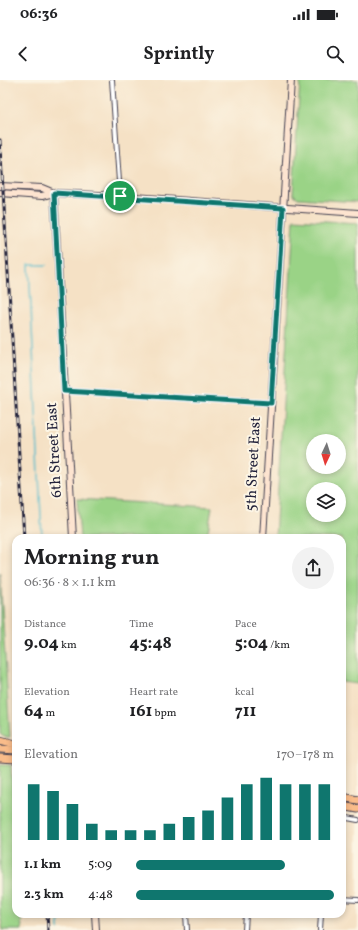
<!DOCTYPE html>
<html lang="en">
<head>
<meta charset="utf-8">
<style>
	body { margin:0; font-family:Vollkorn,serif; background:#f2f2f2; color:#202124; height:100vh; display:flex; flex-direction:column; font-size:15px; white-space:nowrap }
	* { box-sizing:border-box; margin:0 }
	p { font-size:13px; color:#757577 }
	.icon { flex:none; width:22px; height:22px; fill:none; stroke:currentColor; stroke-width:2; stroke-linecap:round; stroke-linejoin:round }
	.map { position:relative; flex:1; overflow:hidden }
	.sheet { position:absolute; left:12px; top:454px; width:334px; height:384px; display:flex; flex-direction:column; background:#fff; border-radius:12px; box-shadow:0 2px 6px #0003 }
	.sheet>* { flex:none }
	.needle { width:26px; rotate:184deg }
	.tools { position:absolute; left:306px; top:354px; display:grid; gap:8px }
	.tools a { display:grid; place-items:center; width:40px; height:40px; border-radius:50%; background:#fff; box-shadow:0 2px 6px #0003; font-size:20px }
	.pin { position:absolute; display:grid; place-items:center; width:34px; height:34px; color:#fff; margin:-17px; border:2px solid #fff; border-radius:50%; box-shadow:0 1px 4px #0007 }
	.round { display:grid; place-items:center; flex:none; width:42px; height:42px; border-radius:21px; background:#f2f2f2 }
	.overview { display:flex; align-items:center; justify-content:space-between; height:68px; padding:0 12px }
	h1 { font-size:22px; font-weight:700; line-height:30px }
	.figures { display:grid; grid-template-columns:repeat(3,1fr); gap:6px; height:68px; padding:4px 12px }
	.figures div { display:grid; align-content:center }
	.figures b { font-size:17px; font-weight:700 }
	.figures small { font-size:11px; font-weight:400 }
	.figures p { font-size:11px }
	.chart { height:112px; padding:8px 12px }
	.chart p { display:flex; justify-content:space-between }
	.chart svg { width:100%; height:72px; margin-top:4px; stroke:#0f766e; stroke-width:6 }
	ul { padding:0 12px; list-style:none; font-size:13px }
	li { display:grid; grid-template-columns:64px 48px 1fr; align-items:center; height:30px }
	li i { height:10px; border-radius:5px; background:#0f766e }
	.status { display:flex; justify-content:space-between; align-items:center; height:28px; padding:0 20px; background:#fff; direction:ltr }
	.status svg { height:11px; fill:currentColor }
	header { display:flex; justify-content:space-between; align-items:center; height:52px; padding:0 12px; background:#fff; font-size:18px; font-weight:700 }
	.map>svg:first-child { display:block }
	.green { fill:#9ad386; stroke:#5e7a60; fill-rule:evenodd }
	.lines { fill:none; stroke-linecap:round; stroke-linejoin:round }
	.stream { stroke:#50bbcc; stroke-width:1.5 }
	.street-casing { stroke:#423f50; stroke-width:6 }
	.secondary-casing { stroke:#423f50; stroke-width:8 }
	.highway-casing { stroke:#423f50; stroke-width:9 }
	.street { stroke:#fff; stroke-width:4 }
	.secondary { stroke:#fde4d0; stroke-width:6 }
	.highway { stroke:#f9bc8a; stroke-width:7 }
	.rail-casing { stroke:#22223b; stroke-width:3 }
	.rail { stroke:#fcf5e5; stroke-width:1.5; stroke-dasharray:4.5; stroke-linecap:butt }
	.route-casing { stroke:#fff; stroke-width:8 }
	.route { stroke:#0f766e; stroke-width:5 }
	.labels { text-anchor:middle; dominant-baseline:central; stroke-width:4; stroke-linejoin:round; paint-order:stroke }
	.street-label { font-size:15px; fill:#22223b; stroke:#fcf5e5 }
</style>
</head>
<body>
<div class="status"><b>06:36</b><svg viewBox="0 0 49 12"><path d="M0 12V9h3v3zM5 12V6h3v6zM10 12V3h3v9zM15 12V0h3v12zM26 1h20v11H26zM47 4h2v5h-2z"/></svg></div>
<header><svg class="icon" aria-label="back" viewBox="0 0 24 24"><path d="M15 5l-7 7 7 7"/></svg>Sprintly<svg class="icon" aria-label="search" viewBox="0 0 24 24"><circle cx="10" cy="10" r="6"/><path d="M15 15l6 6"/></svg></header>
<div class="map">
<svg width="358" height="850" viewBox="0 0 358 850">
	<rect width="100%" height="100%" fill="#fcf5e5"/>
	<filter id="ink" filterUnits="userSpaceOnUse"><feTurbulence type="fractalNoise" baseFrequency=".025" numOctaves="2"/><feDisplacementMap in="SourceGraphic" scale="8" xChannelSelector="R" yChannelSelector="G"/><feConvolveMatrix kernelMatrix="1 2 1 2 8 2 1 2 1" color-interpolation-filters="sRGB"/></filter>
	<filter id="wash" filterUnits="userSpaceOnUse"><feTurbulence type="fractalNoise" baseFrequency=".012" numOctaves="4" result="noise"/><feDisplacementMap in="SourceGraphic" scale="16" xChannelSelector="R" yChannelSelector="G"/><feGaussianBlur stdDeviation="0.9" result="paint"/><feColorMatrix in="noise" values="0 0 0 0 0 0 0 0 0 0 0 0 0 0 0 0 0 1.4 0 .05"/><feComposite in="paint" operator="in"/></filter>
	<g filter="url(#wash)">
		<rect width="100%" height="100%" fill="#f5e1c5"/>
		<g class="green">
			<polygon points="300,0 358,0 358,122 298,118 293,114"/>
			<path d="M294 139 358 143V604L342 602V458H275ZM313 361H339V387H313ZM313 409H339V435H313Z"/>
			<polygon points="77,419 212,427 207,458 80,458"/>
			<polygon points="0,493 10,657 4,657 0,654"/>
			<polygon points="0,685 11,685 16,760 16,834 21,834 22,850 3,850 0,835"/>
		</g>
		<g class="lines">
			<g class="stream">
				<polyline points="42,458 29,185 47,185"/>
				<polyline points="59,834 59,850"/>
			</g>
		</g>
	</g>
	<g filter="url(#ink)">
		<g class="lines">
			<defs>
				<g id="street">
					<polyline points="112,0 120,116"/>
					<polyline points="64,311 271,323"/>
					<polyline points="342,737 358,740"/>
					<polyline points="342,819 358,820"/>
					<polyline points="186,834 187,850"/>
					<polyline points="245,850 246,834"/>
					<polyline points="320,850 321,834"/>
				</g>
				<g id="secondary">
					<polyline points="0,106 42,108 54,113"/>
					<polyline points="0,113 42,116 54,113 120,116 358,133"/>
					<polyline points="54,113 73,458"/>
					<polyline points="263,458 291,0"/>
					<polyline points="95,834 96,850"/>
				</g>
				<g id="highway">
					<polyline points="0,660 16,664"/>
					<polyline points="0,669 16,670"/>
					<polyline points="0,678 16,679"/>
					<polyline points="342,717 358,720"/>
					<polyline points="342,726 358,729"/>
				</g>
			</defs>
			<use href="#street" class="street-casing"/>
			<use href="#secondary" class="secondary-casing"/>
			<use href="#highway" class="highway-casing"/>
			<use href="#street" class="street"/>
			<use href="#secondary" class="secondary"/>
			<use href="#highway" class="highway"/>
			<defs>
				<g id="rail">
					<polyline points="0,60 24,458"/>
					<polyline points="47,834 48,850"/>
				</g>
			</defs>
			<use href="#rail" class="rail-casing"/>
			<use href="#rail" class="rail"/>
		</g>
	</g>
	<g class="lines" filter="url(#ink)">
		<defs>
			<polygon id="route" points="54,113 283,128 271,323 64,311"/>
		</defs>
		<use href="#route" class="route-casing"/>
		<use href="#route" class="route"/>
	</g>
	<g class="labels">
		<g class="street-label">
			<text transform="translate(55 370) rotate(-93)">6th Street East</text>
			<text transform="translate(254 384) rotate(-87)">5th Street East</text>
		</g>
	</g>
</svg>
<div class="tools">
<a><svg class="needle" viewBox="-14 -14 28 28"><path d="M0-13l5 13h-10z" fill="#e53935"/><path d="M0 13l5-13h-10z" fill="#757577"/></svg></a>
<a><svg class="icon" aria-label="layers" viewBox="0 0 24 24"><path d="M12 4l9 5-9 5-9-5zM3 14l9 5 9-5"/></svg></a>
</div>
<div class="pin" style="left:120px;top:116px;background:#1e9e55"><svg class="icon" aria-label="arrive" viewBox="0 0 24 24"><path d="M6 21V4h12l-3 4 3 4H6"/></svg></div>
<section class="sheet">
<div class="overview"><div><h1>Morning run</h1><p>06:36 · 8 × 1.1 km</p></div><a class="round"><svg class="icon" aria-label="share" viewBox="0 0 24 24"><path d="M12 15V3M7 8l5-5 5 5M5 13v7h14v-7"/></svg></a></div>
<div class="figures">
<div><p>Distance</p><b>9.04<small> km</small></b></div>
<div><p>Time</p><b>45:48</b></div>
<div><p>Pace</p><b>5:04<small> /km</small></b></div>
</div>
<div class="figures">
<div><p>Elevation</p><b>64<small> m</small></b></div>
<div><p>Heart rate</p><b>161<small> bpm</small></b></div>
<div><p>kcal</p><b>711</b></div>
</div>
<div class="chart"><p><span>Elevation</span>170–178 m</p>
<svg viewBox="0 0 160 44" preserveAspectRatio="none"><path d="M5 44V10M15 44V14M25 44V22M35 44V34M45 44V38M55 44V38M65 44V38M75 44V34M85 44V30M95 44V26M105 44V18M115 44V10M125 44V6M135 44V10M145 44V10M155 44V10"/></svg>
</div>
<ul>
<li><b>1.1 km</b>5:09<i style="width:75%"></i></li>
<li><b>2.3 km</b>4:48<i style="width:100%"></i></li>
</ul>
</section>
</div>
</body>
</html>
